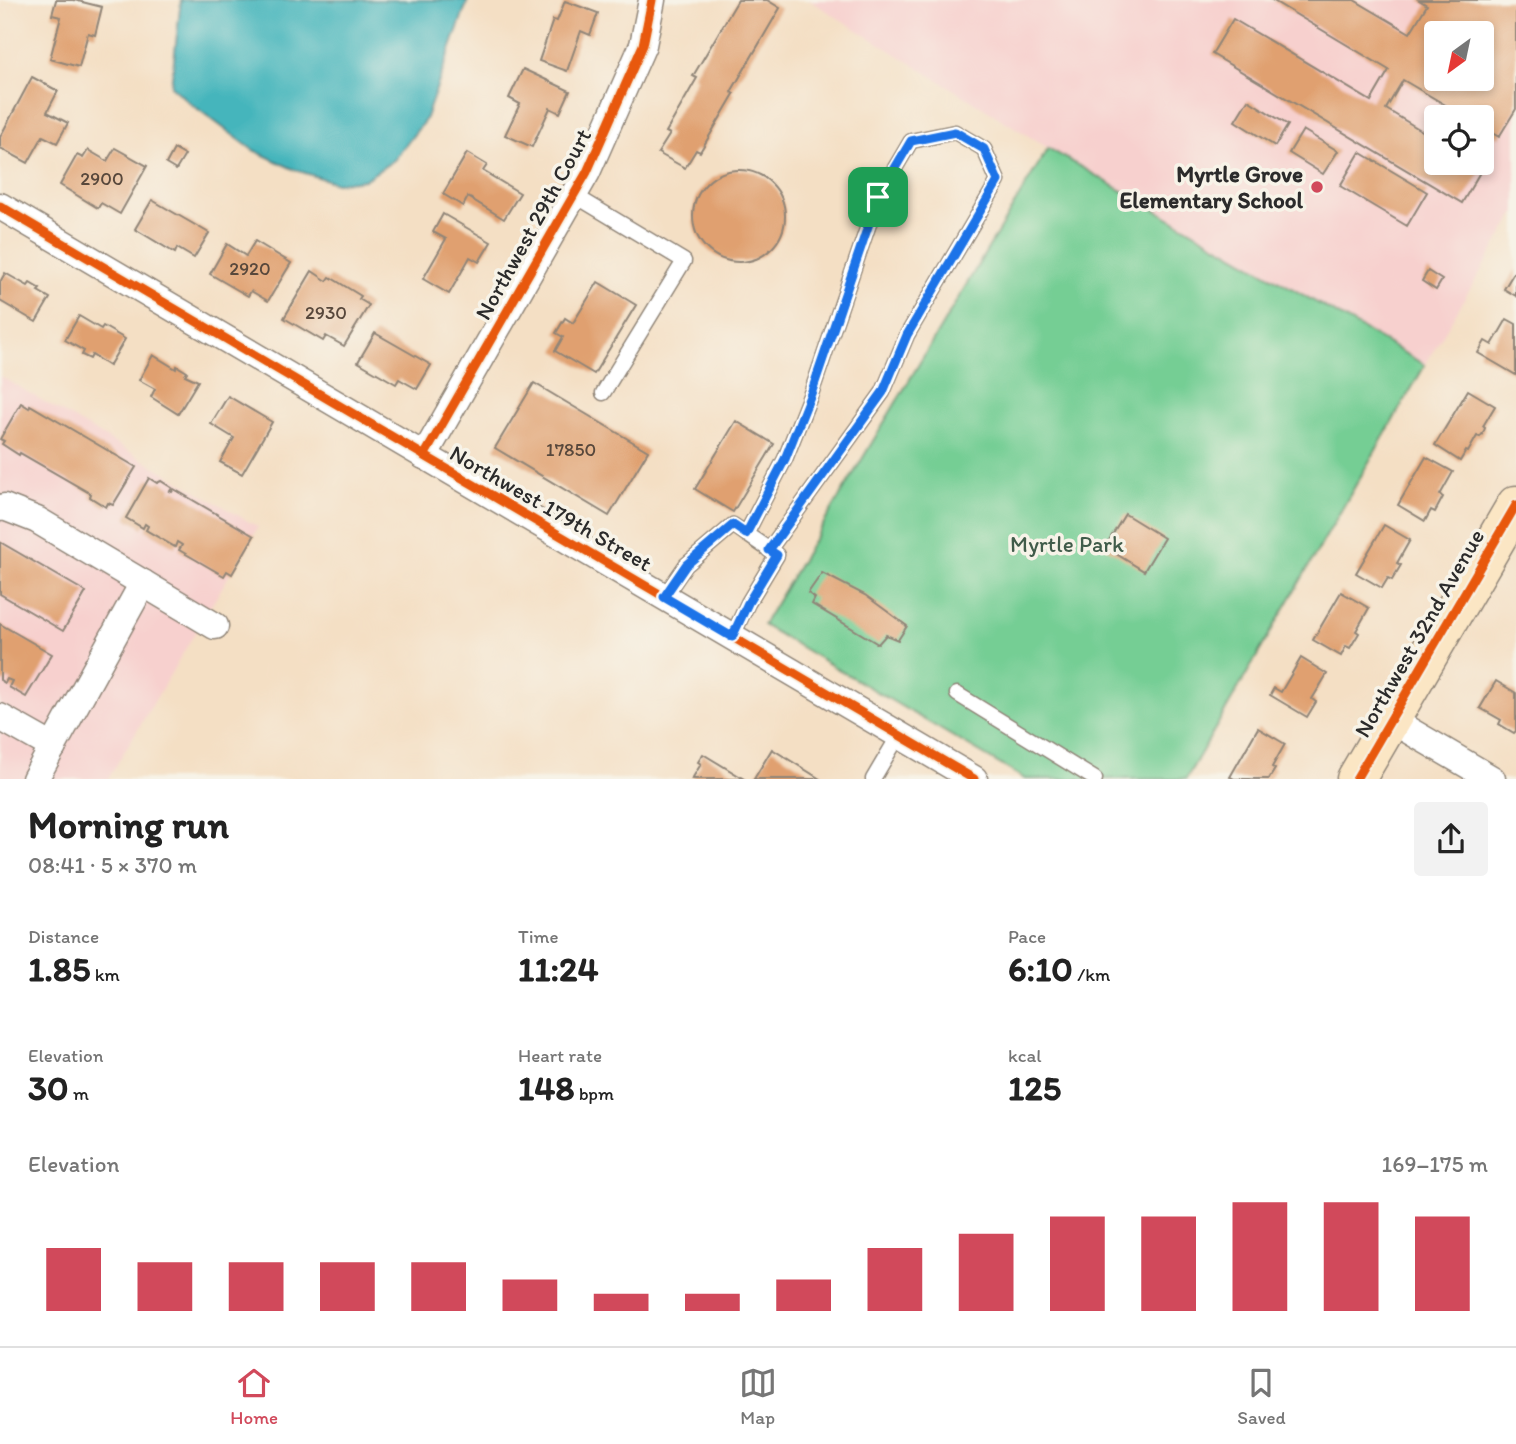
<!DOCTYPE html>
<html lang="en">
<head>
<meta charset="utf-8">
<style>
	body { margin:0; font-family:Itim,sans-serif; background:#f2f2f2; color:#222; height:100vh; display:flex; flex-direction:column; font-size:26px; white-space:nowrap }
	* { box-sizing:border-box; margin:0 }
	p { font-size:23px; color:#767676 }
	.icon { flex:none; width:38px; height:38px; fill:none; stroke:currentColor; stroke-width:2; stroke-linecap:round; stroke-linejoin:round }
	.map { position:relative; height:779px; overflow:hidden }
	.drawer { display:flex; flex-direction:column; background:#fff; flex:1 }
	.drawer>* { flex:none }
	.needle { width:46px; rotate:213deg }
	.tools { position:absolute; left:1424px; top:21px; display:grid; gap:14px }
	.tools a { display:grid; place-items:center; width:70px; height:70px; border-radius:7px; background:#fff; box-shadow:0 4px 10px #0003; font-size:35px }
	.pin { position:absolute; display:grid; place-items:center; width:60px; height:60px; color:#fff; margin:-30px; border-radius:14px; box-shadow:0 4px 10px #0006 }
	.round { display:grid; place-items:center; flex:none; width:74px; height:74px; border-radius:7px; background:#f2f2f2 }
	.headline { display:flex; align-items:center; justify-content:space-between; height:119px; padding:0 28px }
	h1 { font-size:38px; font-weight:700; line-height:52px }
	.metrics { display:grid; grid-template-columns:repeat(3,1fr); gap:10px; height:119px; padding:7px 28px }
	.metrics div { display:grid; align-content:center }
	.metrics b { font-size:35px; font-weight:700 }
	.metrics small { font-size:19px; font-weight:400 }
	.metrics p { font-size:19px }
	.chart { height:196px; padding:14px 28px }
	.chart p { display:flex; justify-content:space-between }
	.chart svg { width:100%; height:126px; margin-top:7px; stroke:#d1495b; stroke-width:6 }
	.tab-bar { display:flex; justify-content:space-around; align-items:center; height:98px; border-top:2px solid #e0e0e0; background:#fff; font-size:19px; color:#767676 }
	.tab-bar a { display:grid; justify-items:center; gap:4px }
	.tab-bar .current { color:#d1495b }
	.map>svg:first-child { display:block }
	.built { fill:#f7d0ce; fill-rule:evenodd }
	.green { fill:#75ce94; stroke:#507c60; stroke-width:2 }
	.water { fill:#45b5bc; stroke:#387074; stroke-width:2 }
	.building { fill:#e0a06f; fill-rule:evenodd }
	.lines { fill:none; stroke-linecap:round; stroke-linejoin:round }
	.lane-casing { stroke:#908578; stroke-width:17 }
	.street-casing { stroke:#908578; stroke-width:29 }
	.secondary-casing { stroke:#908578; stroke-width:41 }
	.lane { stroke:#fff; stroke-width:14 }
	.street { stroke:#fff; stroke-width:26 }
	.secondary { stroke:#fbe6c4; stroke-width:38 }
	.cycleway-casing { stroke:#f7f3e8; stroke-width:13 }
	.cycleway { stroke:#e8590c; stroke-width:9 }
	.route-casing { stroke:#fff; stroke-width:14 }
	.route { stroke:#1a73e8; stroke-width:9 }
	.poi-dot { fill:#d1495b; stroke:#f7f3e8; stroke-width:2.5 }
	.labels { text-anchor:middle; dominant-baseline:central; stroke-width:7; stroke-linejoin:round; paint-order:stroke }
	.number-label { font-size:19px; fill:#58483c }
	.poi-label { font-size:23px; font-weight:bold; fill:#2b2b2b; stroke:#f7f3e8; text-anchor:end }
	.street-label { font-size:23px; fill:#2b2b2b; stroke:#f7f3e8 }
	.park-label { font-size:23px; fill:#415c4a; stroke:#f7f3e8 }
</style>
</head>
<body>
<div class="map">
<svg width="1516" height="779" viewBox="0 0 1516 779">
	<rect width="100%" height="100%" fill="#f7f3e8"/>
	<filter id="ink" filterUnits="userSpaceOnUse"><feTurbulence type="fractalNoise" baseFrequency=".0143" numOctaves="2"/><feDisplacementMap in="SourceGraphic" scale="14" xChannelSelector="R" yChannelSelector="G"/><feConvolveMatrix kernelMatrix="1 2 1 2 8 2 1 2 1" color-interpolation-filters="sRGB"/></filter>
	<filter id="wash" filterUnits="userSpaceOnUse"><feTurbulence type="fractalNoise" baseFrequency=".00686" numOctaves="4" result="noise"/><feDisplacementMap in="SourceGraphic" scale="28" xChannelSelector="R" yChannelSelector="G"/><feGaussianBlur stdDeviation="1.57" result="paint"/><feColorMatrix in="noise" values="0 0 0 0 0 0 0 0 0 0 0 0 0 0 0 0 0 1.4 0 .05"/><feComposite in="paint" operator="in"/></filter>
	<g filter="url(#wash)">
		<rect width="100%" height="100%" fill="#f4dfc4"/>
		<g class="built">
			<path d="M809 0H1516V212L1425 365 1048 148ZM1437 33H1482V79H1437ZM1437 117H1482V163H1437Z"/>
			<polygon points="0,376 258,527 108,779 0,779"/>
		</g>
		<polygon class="green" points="1048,148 1425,365 1186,779 1025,779 763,625"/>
		<polygon class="water" points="181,0 468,0 425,120 394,160 364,180 336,183 293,169 253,150 190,103 171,86"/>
		<g id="blocks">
			<g class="building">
				<polygon points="56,0 74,0 102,7 95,35 88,33 79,67 50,59 61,17 52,15"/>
				<polygon points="738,0 767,0 780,8 731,92 734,94 700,152 696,150 685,168 658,153 670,134 666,132 697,78 693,76"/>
				<path d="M1272 0H1354L1410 33 1427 5 1419 0H1516V109L1499 137 1482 127V117H1466L1403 80 1386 109 1437 140V163H1476L1483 167 1462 203 1212 54 1233 19 1371 101 1389 70ZM1437 33H1482V79H1437Z"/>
				<polygon points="565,1 598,13 590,35 581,31 567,71 539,61 553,20 557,21"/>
				<polygon points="523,69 570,91 560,113 550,108 532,147 505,135 520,104 509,98"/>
				<polygon points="32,77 58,91 47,112 68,123 57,143 43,136 28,163 0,148 0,137"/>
				<polygon points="1248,100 1288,125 1275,146 1235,121"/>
				<polygon points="1303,130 1338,151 1323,174 1289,153"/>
				<polygon points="115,148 147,166 120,214 101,203 98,208 60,185 77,155 83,158 88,150 107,161"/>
				<polygon points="174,149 185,155 176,170 166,164"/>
				<polygon points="1360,152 1427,192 1407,226 1340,186"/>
				<polygon points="467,153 487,165 483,171 520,193 504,219 468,197 463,206 443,194"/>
				<circle cx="739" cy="216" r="46"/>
				<polygon points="152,200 209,233 194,258 177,248 175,253 135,229"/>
				<polygon points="443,214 491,242 479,262 470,257 449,294 423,279 446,239 433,232"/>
				<polygon points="255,241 291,263 268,301 251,291 248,296 210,274 227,244 246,256"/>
				<polygon points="1516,269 1516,296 1504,289"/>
				<polygon points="312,271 327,281 330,277 361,296 359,299 369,305 344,346 326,336 323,341 284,318"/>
				<polygon points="1428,271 1442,280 1436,290 1422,281"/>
				<polygon points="5,273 28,286 30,283 40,289 38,291 50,298 36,322 0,301 0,282"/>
				<polygon points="598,282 636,305 594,374 555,351 563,337 556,333 565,318 573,323"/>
				<polygon points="79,316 101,329 103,326 125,339 109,366 92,355 90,359 82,355 84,351 65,340"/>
				<polygon points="1507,319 1516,324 1516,375 1478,353 1485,341 1492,345"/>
				<polygon points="375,333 431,365 417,389 399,379 396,384 358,362"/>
				<polygon points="153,355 176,369 177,366 187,372 185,375 198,381 178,414 151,397 155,389 139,380"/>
				<polygon points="534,383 648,451 609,516 495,448"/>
				<polygon points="1468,390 1495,406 1483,426 1485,428 1483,433 1480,437 1477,436 1468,452 1466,451 1460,461 1435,445"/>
				<polygon points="228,396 272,422 242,474 220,462 234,438 211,424"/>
				<polygon points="21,403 29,408 30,405 136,467 113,505 108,503 106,507 90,497 91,494 20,453 19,455 2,444 4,441 0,439"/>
				<polygon points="736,421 774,444 733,512 695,489"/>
				<polygon points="1426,457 1453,472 1440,495 1443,497 1435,512 1431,510 1425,521 1398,505"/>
				<polygon points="149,478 157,483 161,481 172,488 170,491 172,492 174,489 254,536 232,574 227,571 224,576 179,550 182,545 177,542 175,547 146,530 148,526 145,524 143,528 126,518"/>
				<polygon points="1125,514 1164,538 1144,571 1105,547"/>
				<polygon points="1384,525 1410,540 1397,563 1401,565 1392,580 1388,578 1382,588 1356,573"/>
				<polygon points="0,542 86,592 63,631 0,594"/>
				<polygon points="822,573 865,595 907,626 898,640 886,635 878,644 812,604 815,598 808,593"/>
				<polygon points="1341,592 1369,608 1356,631 1359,633 1350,648 1346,646 1341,656 1313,640"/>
				<polygon points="0,624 52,654 26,697 9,687 12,681 7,679 5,683 0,680"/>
				<polygon points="1301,658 1327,674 1312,699 1316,702 1307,717 1270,695 1274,688 1281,692"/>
				<polygon points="1496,681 1516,693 1516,731 1514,733 1499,724 1501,720 1480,708"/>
				<polygon points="1258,728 1285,744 1272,767 1275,769 1269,779 1234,779 1230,777"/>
				<polygon points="772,749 820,779 754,779"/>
				<polygon points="703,754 744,779 692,779 701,764 698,762"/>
			</g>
		</g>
	</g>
	<g filter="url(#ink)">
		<use href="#blocks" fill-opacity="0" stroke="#908578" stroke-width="2"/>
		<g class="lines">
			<defs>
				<g id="lane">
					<polyline points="574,195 684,261 603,393"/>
					<polyline points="746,534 785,459 812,391 878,197 911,141 955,132 984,149 998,181 907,335 883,392 769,550"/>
					<polyline points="664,597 686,565 733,525 777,555 748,603 732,637"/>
					<polyline points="957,694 1095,779"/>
					<polyline points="873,779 899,735"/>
				</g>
				<g id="street">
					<polyline points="0,206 974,779"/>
					<polyline points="424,456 587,172 643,45 652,0"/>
					<polyline points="0,508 4,507 37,520 215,626"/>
					<polyline points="0,717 53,747"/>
					<polyline points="1391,720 1492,779"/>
					<polyline points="35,779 143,583"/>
				</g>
				<polyline id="secondary" points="1356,779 1516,505"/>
			</defs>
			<use href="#lane" class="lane-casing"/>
			<use href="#street" class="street-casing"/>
			<use href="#secondary" class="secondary-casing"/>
			<use href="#lane" class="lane"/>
			<use href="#street" class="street"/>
			<use href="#secondary" class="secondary"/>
			<defs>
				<g id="cycleway">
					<polyline points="0,206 974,779"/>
					<polyline points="424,456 587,172 643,45 652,0"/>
					<polyline points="1356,779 1516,505"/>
				</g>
			</defs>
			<use href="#cycleway" class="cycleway-casing"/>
			<use href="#cycleway" class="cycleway"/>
		</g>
	</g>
	<g class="lines" filter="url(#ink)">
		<defs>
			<polygon id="route" points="955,132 984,149 998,181 907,335 883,392 769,550 777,555 748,603 732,637 664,597 686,565 733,525 746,534 785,459 812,391 878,197 911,141"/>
		</defs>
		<use href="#route" class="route-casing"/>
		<use href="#route" class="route"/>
	</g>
	<circle class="poi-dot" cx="1317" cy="187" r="7"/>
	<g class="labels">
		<g class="number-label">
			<text x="102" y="178">2900</text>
			<text x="250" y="268">2920</text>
			<text x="326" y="312">2930</text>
			<text x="571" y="449">17850</text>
		</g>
		<g class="poi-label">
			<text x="1303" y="174">Myrtle Grove<tspan x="1303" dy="26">Elementary School</tspan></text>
		</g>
		<g class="street-label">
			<text transform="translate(533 224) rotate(-61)">Northwest 29th Court</text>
			<text transform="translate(551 508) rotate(30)">Northwest 179th Street</text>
			<text transform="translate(1419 633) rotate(-60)">Northwest 32nd Avenue</text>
		</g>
		<g class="park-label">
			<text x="1067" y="544">Myrtle Park</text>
		</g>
	</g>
</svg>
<div class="tools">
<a><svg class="needle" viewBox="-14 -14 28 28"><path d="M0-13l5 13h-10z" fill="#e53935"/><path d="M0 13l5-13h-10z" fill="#767676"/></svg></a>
<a><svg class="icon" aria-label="locate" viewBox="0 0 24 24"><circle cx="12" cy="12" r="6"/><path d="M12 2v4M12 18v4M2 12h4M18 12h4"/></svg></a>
</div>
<div class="pin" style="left:878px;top:197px;background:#1e9e55"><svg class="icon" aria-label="arrive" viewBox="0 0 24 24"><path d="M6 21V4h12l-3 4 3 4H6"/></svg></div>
</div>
<section class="drawer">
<div class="headline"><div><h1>Morning run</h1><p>08:41 · 5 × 370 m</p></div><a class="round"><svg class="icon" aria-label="share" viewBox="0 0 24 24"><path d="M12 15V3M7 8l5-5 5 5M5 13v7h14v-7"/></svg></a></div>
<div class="metrics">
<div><p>Distance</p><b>1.85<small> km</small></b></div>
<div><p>Time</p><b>11:24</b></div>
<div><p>Pace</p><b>6:10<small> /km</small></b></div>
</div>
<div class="metrics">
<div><p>Elevation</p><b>30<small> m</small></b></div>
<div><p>Heart rate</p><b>148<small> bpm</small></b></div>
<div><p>kcal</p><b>125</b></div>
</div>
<div class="chart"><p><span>Elevation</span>169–175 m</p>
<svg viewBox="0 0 160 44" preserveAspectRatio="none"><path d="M5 44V22M15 44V27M25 44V27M35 44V27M45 44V27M55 44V33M65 44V38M75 44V38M85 44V33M95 44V22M105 44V17M115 44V11M125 44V11M135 44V6M145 44V6M155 44V11"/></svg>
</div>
</section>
<nav class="tab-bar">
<a class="current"><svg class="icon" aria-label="home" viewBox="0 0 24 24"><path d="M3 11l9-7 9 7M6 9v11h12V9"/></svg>Home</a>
<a><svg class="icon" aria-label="map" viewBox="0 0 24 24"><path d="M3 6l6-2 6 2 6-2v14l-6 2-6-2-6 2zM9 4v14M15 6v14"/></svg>Map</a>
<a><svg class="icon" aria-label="saved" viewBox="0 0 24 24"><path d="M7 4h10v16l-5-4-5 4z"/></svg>Saved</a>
</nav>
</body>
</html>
